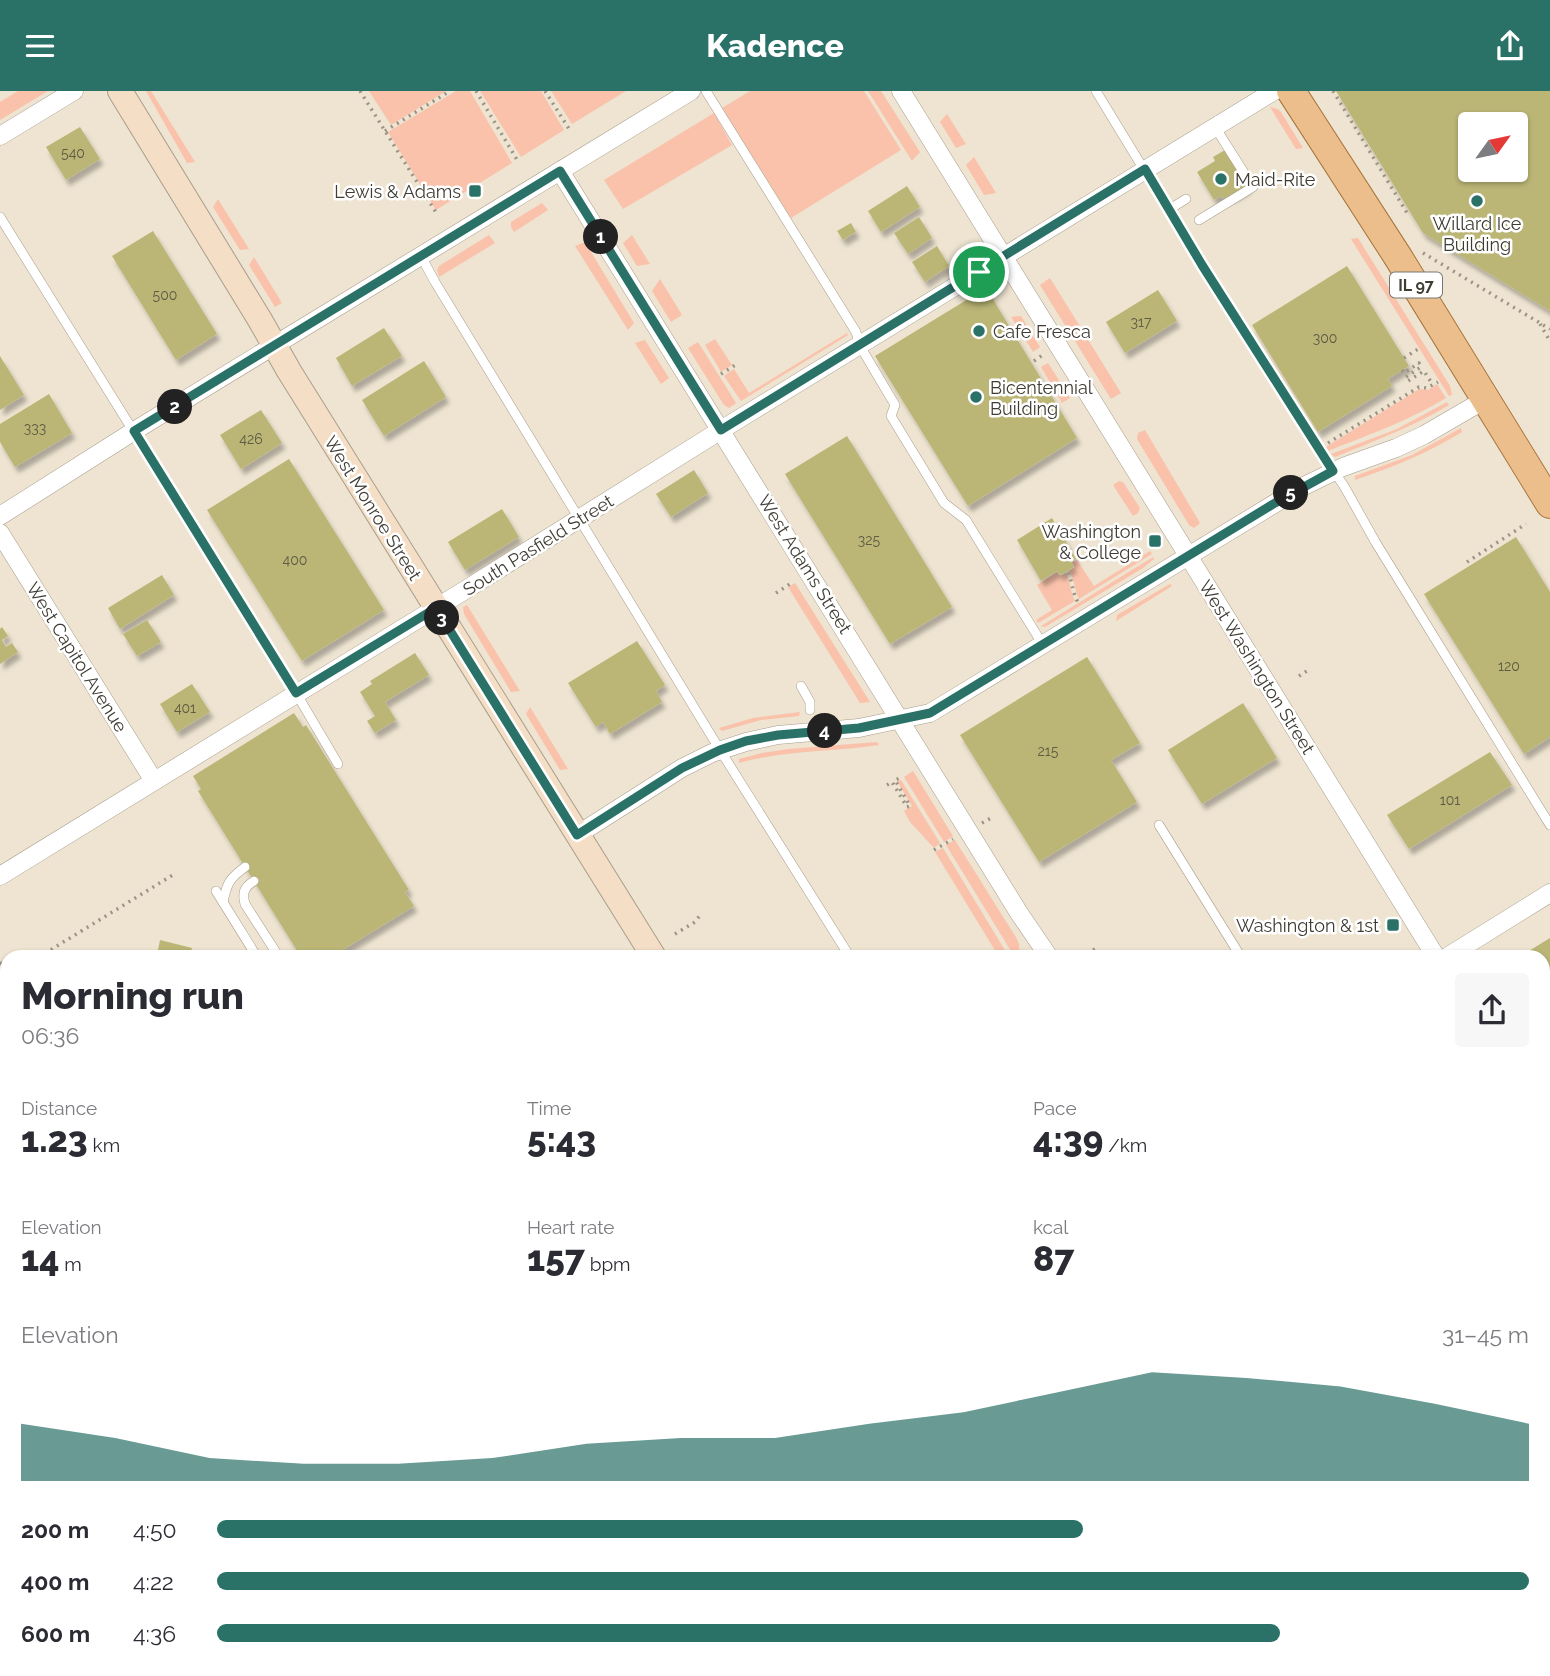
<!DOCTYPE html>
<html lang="en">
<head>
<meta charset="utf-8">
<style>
	body { margin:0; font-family:Raleway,sans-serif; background:#f7f7f7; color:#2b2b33; height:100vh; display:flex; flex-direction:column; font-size:26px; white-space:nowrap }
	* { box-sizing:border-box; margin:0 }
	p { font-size:23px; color:#7c7c81 }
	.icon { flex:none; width:38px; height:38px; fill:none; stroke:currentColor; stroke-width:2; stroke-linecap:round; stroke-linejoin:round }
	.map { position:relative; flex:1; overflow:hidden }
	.drawer { position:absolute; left:0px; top:859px; width:1550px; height:726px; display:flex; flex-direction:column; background:#fff; border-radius:21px 21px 0 0; box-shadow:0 2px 5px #0004 }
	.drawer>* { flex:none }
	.needle { width:46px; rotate:57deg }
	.controls { position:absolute; left:1458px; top:21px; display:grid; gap:14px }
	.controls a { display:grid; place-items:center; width:70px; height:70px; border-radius:7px; background:#fff; box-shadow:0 2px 5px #0004; font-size:35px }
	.pin { position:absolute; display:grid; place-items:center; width:60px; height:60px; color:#fff; margin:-30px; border:4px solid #fff; border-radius:50%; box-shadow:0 2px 7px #0007 }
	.km { position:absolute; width:35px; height:35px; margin:-18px; border-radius:50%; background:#222; color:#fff; font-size:19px; line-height:35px; text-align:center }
	.round { display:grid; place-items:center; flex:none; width:74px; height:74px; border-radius:7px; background:#f7f7f7 }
	.summary { display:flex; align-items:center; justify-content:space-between; height:119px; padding:0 21px }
	h1 { font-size:38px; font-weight:800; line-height:52px }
	.metrics { display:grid; grid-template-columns:repeat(3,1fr); gap:10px; height:119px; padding:7px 21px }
	.metrics div { display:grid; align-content:center }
	.metrics b { font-size:35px; font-weight:800 }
	.metrics small { font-size:19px; font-weight:400 }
	.metrics p { font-size:19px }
	.chart { height:196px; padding:14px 21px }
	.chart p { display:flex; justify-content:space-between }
	.chart svg { width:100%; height:126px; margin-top:7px; fill:#2a7167; opacity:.7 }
	ul { padding:0 21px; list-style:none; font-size:23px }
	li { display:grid; grid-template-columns:112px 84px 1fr; align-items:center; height:52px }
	li i { height:18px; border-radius:9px; background:#2a7167 }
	header { display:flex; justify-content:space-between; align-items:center; height:91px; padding:0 21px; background:#2a7167; color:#fff; font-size:32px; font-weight:800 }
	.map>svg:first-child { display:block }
	.green { fill:#fac2aa }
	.building { fill:#bbb676; fill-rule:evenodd; filter:url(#shadow) }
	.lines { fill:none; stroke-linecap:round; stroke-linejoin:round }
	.lane-casing { stroke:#a79e8c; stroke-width:10 }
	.street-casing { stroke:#a79e8c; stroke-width:19 }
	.secondary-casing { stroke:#a79e8c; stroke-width:26 }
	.primary-casing { stroke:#a6743c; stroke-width:30 }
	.path { stroke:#9a9386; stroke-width:3.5; stroke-dasharray:2 5; stroke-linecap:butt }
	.lane { stroke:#fff; stroke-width:9 }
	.street { stroke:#fff; stroke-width:18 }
	.secondary { stroke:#f5dec6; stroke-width:24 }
	.primary { stroke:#ebbe8c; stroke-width:28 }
	.route-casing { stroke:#fff; stroke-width:14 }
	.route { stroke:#2a7167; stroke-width:9 }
	.poi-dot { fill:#2a7167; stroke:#fff; stroke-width:2.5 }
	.labels { text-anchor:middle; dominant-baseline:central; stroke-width:5; stroke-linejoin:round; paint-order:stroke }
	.number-label { font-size:14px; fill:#5e5a44 }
	.shield { fill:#fff; stroke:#797671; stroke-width:2 }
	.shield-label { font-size:16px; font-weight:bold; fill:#3f3c34 }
	.poi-label { font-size:18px; fill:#3f3c34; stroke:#fff; text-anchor:start }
	.street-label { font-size:18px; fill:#3f3c34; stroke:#fff }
</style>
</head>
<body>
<header><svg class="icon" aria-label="menu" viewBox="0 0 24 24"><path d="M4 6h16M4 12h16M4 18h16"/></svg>Kadence<svg class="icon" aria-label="share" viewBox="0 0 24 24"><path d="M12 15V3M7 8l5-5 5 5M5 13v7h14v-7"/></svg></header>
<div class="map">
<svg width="1550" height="1585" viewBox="0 0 1550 1585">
	<defs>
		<filter id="shadow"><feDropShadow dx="3.5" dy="6" stdDeviation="2" flood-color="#0004"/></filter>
	</defs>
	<rect width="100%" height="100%" fill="#eee4d1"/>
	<g class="green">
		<polygon points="18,0 48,0 0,29 0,11"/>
		<polygon points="146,0 151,0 195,71 187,72"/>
		<polygon points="369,0 446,0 391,34"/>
		<polygon points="456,0 470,0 512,72 436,119 388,41"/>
		<polygon points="480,0 541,0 564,39 521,66"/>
		<polygon points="551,0 626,0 572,33"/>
		<polygon points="750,0 864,0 901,59 791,127 722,17"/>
		<polygon points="868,0 881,0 920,61 912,70"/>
		<polygon points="1270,16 1278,18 1281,21 1303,57 1296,58"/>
		<polygon points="714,22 732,54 623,118 604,89"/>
		<polygon points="947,23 966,53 956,57 940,31"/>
		<polygon points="974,66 996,102 984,104 966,74"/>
		<polygon points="218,108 249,158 240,159 213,116"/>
		<polygon points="542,112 548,119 514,141 511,136 511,131"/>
		<polygon points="489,144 495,152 439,186 437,179 439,175"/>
		<polygon points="632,144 650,173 637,175 623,152"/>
		<polygon points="1358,147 1450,295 1452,304 1449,305 1351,148"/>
		<polygon points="585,151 634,232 628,239 575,155"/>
		<polygon points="254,166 282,212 275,216 249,174"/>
		<polygon points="1050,187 1121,302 1111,308 1040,194"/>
		<polygon points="660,188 682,224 671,231 652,200"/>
		<polygon points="1021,225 1040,256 1033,261 1011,226"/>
		<polygon points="847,242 848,244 741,310 724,285 734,278 749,302"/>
		<polygon points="715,248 732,274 721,281 705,254"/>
		<polygon points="645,249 669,287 661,293 635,252"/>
		<polygon points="698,251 736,312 729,317 724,314 688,257"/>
		<polygon points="1048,272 1070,307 1062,312 1041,276"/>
		<path d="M1437 293 1446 307C1408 330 1368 344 1328 360L1326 356 1419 298 1428 299Z"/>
		<path d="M1447 311 1449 314C1412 336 1374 350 1335 366L1331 363 1397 338Z"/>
		<path d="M1461 337 1462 341C1428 362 1393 376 1355 389V385L1412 364Z"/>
		<polygon points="1145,339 1200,432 1194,437 1189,434 1137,348 1138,342"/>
		<polygon points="1119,390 1123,391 1140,417 1138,422 1133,425 1113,394"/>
		<path d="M1150 460 1152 463 1079 508C1074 499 1075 489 1069 480L1075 476 1072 472 1077 469 1094 495Z"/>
		<polygon points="1153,466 1154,468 1143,477 1045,536 1041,535"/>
		<path d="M1057 481 1060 485 1066 482C1071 491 1070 501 1075 510L1038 532 1036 529 1052 519 1037 494Z"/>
		<polygon points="795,492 870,611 860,612 788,496"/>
		<polygon points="1170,493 1172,495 1116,530 1117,524"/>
		<polygon points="467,514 520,600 511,601 464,523 463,516"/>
		<polygon points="530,616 568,678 560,679 526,623"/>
		<polygon points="800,621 799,625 761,629 722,640 719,637 753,627"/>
		<path d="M877 651 879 654C832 661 786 659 739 672V668L762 662 788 658Z"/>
		<polygon points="913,680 953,745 944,751 904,686"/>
		<polygon points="901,689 940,752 934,757 910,731 904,720 912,715 897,690"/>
		<path d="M955 749 1017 848C1020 855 1021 860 1014 865L946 754Z"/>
		<polygon points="943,757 1009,866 999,866 935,761"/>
		<polygon points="365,1579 365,1578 891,1579 880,1585 355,1585"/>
	</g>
	<g class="building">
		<path d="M1336 0H1550V220L1423 142ZM1470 33H1516V79H1470Z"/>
		<polygon points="80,36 100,68 66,89 46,56"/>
		<polygon points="1225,59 1248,96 1233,105 1232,104 1224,108 1222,105 1214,109 1197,81 1215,70 1213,66"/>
		<polygon points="907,95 920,116 881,141 868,120"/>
		<polygon points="919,126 932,147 908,163 894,142"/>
		<polygon points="851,132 856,141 843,149 837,140"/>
		<polygon points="153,140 217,243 176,269 112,165"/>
		<polygon points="937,155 949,175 925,191 912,171"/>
		<polygon points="1347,175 1409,275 1388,288 1392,295 1318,341 1252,234"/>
		<polygon points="986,197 1077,347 968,415 875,265"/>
		<polygon points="1158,199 1177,230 1125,262 1106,231"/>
		<polygon points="384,237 402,265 352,295 336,267"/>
		<polygon points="0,265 24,304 0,319"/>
		<polygon points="424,270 446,306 384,345 362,309"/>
		<polygon points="49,303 72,342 15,376 0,351 0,333"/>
		<polygon points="261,319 282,352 241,378 220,344"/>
		<polygon points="847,345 952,516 890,553 785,383"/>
		<polygon points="289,368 384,519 302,570 207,419"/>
		<polygon points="694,379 708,402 671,426 656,403"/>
		<polygon points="502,418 519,446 465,479 448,451"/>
		<polygon points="1052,427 1076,468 1071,471 1074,476 1060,484 1057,480 1041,490 1017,449"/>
		<polygon points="1516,446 1550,501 1550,646 1524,663 1424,503"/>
		<polygon points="162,484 174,504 120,538 108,517"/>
		<polygon points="147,529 161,551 137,565 123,543"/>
		<polygon points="2,536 8,545 2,549 6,556 12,552 18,561 0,573 0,538"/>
		<polygon points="637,550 665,594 656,600 662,611 610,643 603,631 596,636 568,592"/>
		<polygon points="415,562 429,584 385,611 396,629 375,642 367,630 375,625 360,601 372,593 370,590"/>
		<polygon points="1087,566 1140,652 1111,669 1137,711 1039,771 960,644"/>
		<polygon points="192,593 210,621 177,641 160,613"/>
		<polygon points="1243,612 1277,667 1202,713 1168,659"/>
		<polygon points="294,622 303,636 306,634 409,799 405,801 414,815 331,866 301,866 198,700 201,698 193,685"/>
		<polygon points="1490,661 1512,694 1409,758 1387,724"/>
		<polygon points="1550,847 1550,962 1544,952 1544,866 1519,866"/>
		<polygon points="160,849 192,857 190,866 140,866 141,861 157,864"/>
		<polygon points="74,862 90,865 90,866 73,866"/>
		<polygon points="0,961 7,962 7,1012 0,1010"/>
		<polygon points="0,1026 7,1028 7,1044 0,1043"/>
		<polygon points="1549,1478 1550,1565 1544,1569 1544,1481"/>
		<polygon points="7,1578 162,1578 166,1585 11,1585"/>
		<polygon points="1142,1578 1232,1578 1222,1585 1137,1585 1136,1582"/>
		<polygon points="1235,1578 1283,1578 1287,1585 1225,1585"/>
	</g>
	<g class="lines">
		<defs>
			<g id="lane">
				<polyline points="706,0 856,241 860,255 895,314 891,325 944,412 966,429 1043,554"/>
				<polyline points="1096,0 1210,187 1323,365 1344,395 1376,452 1550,734"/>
				<polyline points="1168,119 1186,108"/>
				<polyline points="0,126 289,590 338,673"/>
				<polyline points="1199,129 1253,96 1215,36"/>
				<polyline points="421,165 435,191 720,659 850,866"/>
				<polyline points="801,595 810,611 810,619"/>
				<polyline points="1159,734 1241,866"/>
				<path d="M254 790C244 796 242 802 245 813L279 866"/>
				<polyline points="216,800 257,866"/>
				<path d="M223 811C227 792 229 788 245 776"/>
				<polyline points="0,1128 7,1139"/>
				<polyline points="1544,1241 1550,1252"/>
				<polyline points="1544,1356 1550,1366"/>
				<polyline points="0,1497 7,1490"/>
				<polyline points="1293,1578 1297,1585"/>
				<polyline points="1531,1585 1541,1578"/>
			</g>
			<g id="street">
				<polyline points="901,0 1436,866"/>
				<polyline points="0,45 74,0"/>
				<polyline points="560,80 1019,822 1049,866"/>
				<polyline points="0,425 134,340 691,0"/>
				<polyline points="0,442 154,690"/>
				<polyline points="577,744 682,677 712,662 746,651 778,644 859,637 930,622 1302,396 1343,376 1396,357 1424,344 1486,308"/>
				<polyline points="0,785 462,501 721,339 1274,0"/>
				<polyline points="1447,866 1550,802"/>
				<polyline points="1544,1039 1550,1050"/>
				<polyline points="0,1100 7,1096"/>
				<polyline points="1095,1578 1099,1585"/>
				<polyline points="1389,1578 1428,1585"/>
				<polyline points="1468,1585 1479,1578"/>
			</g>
			<g id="secondary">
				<polyline points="120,0 260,229 289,280 654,866"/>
				<polyline points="1544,1214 1550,1210"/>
				<polyline points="945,1585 956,1578"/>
			</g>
			<polyline id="primary" points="1291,0 1398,166 1550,413"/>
		</defs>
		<use href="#lane" class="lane-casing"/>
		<use href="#street" class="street-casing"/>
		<use href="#secondary" class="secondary-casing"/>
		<use href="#primary" class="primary-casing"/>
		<g class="path">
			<polyline points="360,0 437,123"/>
			<polyline points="476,0 519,72"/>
			<polyline points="545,0 571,41"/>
			<polyline points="1333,0 1407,122"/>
			<polyline points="385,40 450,0"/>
			<polyline points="1423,162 1550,238"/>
			<polyline points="1540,233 1550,250"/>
			<polyline points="1404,267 1418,258"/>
			<polyline points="1034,270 1044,263"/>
			<polyline points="1402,279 1404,282 1419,272 1421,276 1406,286 1408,290 1424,280 1433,294"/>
			<polyline points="721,283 737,273"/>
			<polyline points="1328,352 1419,296 1427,297 1438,291"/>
			<polyline points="1467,471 1526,433"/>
			<path d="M1068 482C1073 491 1072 502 1078 511"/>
			<polyline points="776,502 793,491"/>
			<polyline points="1299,585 1310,578"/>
			<polyline points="887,694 892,691 907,716 910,715 895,689 902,686"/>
			<polyline points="982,732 991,727"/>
			<polyline points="934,759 953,748"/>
			<polyline points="675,843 695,831 701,823"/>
			<polyline points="39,866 176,782"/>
			<polyline points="1081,866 1095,858"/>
			<polyline points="0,872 7,874 5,881 7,884"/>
			<polyline points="0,890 7,886"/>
			<polyline points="0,1317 7,1313"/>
			<polyline points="0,1532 7,1526"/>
			<polyline points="0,1574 6,1570"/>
			<polyline points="678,1578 682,1585"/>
			<polyline points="728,1578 732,1585"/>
			<polyline points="203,1585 214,1578"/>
			<polyline points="449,1585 459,1578"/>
			<polyline points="619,1585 629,1578"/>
		</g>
		<use href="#lane" class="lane"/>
		<use href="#street" class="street"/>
		<use href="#secondary" class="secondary"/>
		<use href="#primary" class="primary"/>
	</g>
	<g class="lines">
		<defs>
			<polygon id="route" points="1145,78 1202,174 1333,380 1275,412 930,622 859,637 778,644 746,650 720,659 682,677 577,744 436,517 296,602 134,340 560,80 721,339"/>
		</defs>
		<use href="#route" class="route-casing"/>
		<use href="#route" class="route"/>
	</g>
	<g class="poi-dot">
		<circle cx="1221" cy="88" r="7"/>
		<rect x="468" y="93" width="14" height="14" rx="3.5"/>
		<circle cx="1477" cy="110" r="7"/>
		<circle cx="979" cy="240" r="7"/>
		<circle cx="976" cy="306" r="7"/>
		<rect x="1148" y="443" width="14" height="14" rx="3.5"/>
		<rect x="1386" y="827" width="14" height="14" rx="3.5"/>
	</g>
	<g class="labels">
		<g class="number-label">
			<text x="73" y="62">540</text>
			<text x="165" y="204">500</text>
			<text x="1141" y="231">317</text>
			<text x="1325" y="247">300</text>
			<text x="35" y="337">333</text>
			<text x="251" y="348">426</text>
			<text x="869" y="449">325</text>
			<text x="295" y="469">400</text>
			<text x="1509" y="575">120</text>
			<text x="185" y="617">401</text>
			<text x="1048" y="660">215</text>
			<text x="1450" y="709">101</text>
		</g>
		<rect class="shield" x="1390" y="181.5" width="52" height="25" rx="5"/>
		<g class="shield-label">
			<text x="1416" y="194">IL 97</text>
		</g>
		<g class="poi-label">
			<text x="1235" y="88">Maid-Rite</text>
			<text x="461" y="100" text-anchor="end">Lewis &amp; Adams</text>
			<text x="1477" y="132" text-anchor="middle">Willard Ice<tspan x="1477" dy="21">Building</tspan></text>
			<text x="993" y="240">Cafe Fresca</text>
			<text x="990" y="296">Bicentennial<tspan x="990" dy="21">Building</tspan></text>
			<text x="1141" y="440" text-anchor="end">Washington<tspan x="1141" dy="21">&amp; College</tspan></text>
			<text x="1379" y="834" text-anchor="end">Washington &amp; 1st</text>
		</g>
		<g class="street-label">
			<text transform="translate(373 417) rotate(58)">West Monroe Street</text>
			<text transform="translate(538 454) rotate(-32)">South Pasfield Street</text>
			<text transform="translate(805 473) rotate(58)">West Adams Street</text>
			<text transform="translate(77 566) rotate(58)">West Capitol Avenue</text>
			<text transform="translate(1257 576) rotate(58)">West Washington Street</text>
		</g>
	</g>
</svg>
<div class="controls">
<a><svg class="needle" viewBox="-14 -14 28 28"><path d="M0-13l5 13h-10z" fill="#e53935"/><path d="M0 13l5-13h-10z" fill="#7c7c81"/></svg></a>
</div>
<div class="pin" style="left:979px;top:181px;background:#1e9e55"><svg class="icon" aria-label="arrive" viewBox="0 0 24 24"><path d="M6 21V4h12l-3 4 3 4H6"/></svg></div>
<b class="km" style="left:601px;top:146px">1</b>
<b class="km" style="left:175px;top:316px">2</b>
<b class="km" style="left:442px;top:527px">3</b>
<b class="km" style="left:825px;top:640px">4</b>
<b class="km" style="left:1291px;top:402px">5</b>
<section class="drawer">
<div class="summary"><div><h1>Morning run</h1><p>06:36</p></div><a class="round"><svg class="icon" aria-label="share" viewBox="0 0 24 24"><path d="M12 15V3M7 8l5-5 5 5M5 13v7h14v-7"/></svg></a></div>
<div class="metrics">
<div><p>Distance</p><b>1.23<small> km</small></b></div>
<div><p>Time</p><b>5:43</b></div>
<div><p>Pace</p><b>4:39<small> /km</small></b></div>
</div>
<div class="metrics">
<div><p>Elevation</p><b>14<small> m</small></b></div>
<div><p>Heart rate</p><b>157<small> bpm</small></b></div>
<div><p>kcal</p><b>87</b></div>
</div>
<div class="chart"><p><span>Elevation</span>31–45 m</p>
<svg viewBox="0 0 160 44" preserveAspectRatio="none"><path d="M0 44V24L10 29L20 36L30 38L40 38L50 36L60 31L70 29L80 29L90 24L100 20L110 13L120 6L130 8L140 11L150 17L160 24V44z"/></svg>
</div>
<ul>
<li><b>200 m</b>4:50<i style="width:66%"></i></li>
<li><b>400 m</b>4:22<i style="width:100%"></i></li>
<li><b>600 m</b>4:36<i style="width:81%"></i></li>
</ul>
</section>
</div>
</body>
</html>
